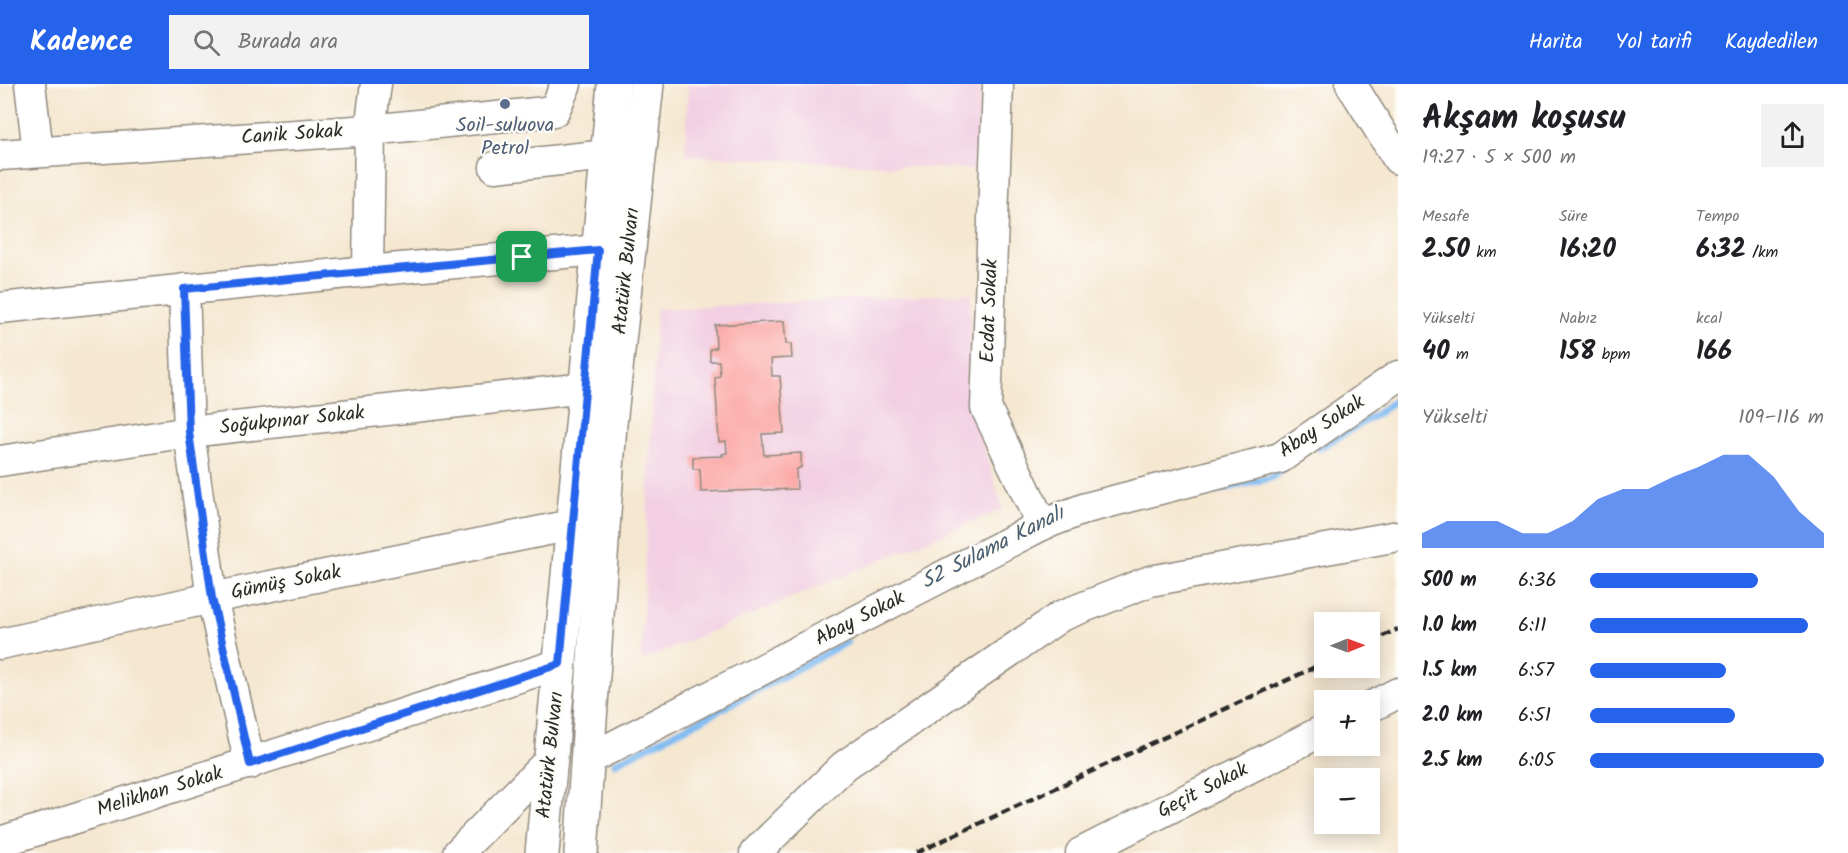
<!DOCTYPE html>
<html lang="tr">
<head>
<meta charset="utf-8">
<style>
	body { margin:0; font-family:Kalam,sans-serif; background:#f2f2f2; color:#202124; height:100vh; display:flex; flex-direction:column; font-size:22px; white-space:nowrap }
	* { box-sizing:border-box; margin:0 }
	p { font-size:20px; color:#757577 }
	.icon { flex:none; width:33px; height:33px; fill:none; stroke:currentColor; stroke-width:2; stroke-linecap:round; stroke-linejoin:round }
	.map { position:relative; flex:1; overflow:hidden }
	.details { display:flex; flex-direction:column; background:#fff; width:450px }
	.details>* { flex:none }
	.needle { width:39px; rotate:89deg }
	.fabs { position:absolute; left:1314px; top:528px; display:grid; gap:12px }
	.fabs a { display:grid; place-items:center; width:66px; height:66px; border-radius:0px; background:#fff; box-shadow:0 3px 15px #0003; font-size:30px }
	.pin { position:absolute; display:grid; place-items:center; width:51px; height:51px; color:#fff; margin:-26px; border-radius:12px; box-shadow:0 3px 9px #0006 }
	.round { display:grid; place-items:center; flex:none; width:63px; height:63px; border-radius:0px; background:#f2f2f2 }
	.summary { display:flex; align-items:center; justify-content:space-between; height:102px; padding:0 24px }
	h1 { font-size:33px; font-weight:700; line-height:45px }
	.stats { display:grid; grid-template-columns:repeat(3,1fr); gap:9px; height:102px; padding:6px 24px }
	.stats div { display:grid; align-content:center }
	.stats b { font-size:26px; font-weight:700 }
	.stats small { font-size:16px; font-weight:400 }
	.stats p { font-size:16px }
	.chart { height:168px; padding:12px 24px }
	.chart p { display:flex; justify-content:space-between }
	.chart svg { width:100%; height:108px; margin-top:6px; fill:#2563eb; opacity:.7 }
	ul { padding:0 24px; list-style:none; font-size:20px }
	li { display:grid; grid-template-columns:96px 72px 1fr; align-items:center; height:45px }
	li i { height:15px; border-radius:8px; background:#2563eb }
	header { display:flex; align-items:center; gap:36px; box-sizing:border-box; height:84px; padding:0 30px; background:#2563eb; color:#fff }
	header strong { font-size:28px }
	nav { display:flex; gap:33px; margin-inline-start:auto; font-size:21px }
	.search { width:420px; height:54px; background:#f2f2f2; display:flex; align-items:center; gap:15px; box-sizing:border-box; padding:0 21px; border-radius:0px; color:#757577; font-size:22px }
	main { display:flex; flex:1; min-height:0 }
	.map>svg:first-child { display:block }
	.built { fill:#f2cfe2 }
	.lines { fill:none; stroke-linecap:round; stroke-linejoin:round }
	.stream { stroke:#81bcf3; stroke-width:7 }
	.building { fill:#fba7a5 }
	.minor-casing { stroke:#90897e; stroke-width:33 }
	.major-casing { stroke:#90897e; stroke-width:36 }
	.minor { stroke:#fff; stroke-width:30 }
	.major { stroke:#fff; stroke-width:33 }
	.rail { stroke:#2b2b2b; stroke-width:4.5; stroke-dasharray:9 4.5; stroke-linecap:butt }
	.route-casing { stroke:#fff; stroke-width:12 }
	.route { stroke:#2563eb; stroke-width:8 }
	.service-dot { fill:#5c6f8a; stroke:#fdfcf7; stroke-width:2 }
	.labels { text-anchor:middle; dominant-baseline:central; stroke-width:4.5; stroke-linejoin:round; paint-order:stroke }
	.service-label { font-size:20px; fill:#4e5e75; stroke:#fdfcf7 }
	.street-label { font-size:20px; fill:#2b2b2b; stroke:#fdfcf7 }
	.water-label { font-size:21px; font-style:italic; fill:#495e71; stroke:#fdfcf7 }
</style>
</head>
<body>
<header>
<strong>Kadence</strong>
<div class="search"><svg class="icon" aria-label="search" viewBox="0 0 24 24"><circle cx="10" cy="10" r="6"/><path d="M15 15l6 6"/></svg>Burada ara</div>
<nav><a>Harita</a><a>Yol tarifi</a><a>Kaydedilen</a></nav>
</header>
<main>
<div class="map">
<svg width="1398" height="769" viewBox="0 0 1398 769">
	<rect width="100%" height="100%" fill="#fdfcf7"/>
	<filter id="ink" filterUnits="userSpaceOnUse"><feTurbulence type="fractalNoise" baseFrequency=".0167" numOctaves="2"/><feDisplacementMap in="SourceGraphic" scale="12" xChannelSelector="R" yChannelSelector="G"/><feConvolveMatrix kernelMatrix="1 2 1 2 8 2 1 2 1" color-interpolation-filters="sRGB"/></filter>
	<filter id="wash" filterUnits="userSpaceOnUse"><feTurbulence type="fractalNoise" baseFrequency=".008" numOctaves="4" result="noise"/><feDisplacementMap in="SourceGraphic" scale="24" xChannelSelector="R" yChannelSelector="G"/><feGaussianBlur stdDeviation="1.35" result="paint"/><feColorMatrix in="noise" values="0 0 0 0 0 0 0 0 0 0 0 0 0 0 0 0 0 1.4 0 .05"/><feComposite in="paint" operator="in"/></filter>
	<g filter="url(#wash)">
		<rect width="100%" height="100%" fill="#f5e7d0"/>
		<g class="built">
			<polygon points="688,0 980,0 975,86 685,71"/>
			<polygon points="971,209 969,318 1003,425 641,577 656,225"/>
		</g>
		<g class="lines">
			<g class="stream">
				<polyline points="1319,364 1377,330 1398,314"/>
				<polyline points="1209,408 1270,394 1281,387"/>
				<polyline points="615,679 703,635 847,558"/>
			</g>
		</g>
		<g id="blocks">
			<polygon class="building" points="784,237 786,260 791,260 792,274 771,275 772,292 780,292 784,349 762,350 764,371 801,369 801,383 796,386 797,405 701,408 700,385 693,385 693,373 723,372 722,370 727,369 726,357 719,358 715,293 720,292 719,277 710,277 710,265 716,264 715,241"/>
		</g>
	</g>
	<g filter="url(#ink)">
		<use href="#blocks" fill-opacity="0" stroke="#90897e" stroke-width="1.5"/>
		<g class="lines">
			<defs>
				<g id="minor">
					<polyline points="30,0 38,68"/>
					<polyline points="998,0 986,324 1042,441"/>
					<polyline points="1351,0 1398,75"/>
					<polyline points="0,71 370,46 554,27 566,0"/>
					<polyline points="495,83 607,71"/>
					<polyline points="368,187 370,46 376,0"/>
					<polyline points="184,205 189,348 212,514 250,680"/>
					<polyline points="0,224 368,187 598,166"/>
					<polyline points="0,377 189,348 585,304"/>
					<polyline points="0,560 212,514 572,441"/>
					<polyline points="1370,623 1398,609"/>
					<polyline points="587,676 1042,441 1086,424 1280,374 1398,292"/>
					<polyline points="0,758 560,580"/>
					<polyline points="458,769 550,676"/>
					<polyline points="755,769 844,682 1061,532 1150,497 1398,452"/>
					<polyline points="1081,769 1324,646"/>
				</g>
				<g id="major">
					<polyline points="542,769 614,0"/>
					<polyline points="581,769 610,340 647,0"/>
				</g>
			</defs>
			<use href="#minor" class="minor-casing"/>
			<use href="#major" class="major-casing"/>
			<use href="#minor" class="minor"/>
			<use href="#major" class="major"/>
			<g class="rail">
				<polyline points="1370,558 1398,545"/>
				<polyline points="916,769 1324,579"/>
			</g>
		</g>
	</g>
	<g class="lines" filter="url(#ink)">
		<defs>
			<polygon id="route" points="598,166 560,580 250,680 212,514 189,348 184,205"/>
		</defs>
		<use href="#route" class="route-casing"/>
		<use href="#route" class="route"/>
	</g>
	<circle class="service-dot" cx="505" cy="20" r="6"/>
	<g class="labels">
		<g class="service-label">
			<text x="505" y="42">Soil-suluova<tspan x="505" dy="23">Petrol</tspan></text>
		</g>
		<g class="street-label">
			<text transform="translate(292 51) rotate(-4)">Canik Sokak</text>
			<text transform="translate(627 187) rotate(-84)">Atatürk Bulvarı</text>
			<text transform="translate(990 227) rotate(-88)">Ecdat Sokak</text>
			<text transform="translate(292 337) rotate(-6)">Soğukpınar Sokak</text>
			<text transform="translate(1322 343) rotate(-33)">Abay Sokak</text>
			<text transform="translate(286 499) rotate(-11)">Gümüş Sokak</text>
			<text transform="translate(860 535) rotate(-27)">Abay Sokak</text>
			<text transform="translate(551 671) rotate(-84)">Atatürk Bulvarı</text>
			<text transform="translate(1203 707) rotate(-27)">Geçit Sokak</text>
			<text transform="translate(160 708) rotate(-17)">Melikhan Sokak</text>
		</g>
		<g class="water-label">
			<text transform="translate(993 464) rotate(-27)">S2 Sulama Kanalı</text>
		</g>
	</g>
</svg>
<div class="fabs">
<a><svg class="needle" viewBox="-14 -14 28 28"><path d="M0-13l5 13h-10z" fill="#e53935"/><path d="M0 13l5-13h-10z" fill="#757577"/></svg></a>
<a>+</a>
<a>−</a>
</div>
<div class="pin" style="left:522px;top:173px;background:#1e9e55"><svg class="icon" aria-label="arrive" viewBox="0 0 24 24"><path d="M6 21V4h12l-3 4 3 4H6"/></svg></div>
</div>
<section class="details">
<div class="summary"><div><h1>Akşam koşusu</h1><p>19:27 · 5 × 500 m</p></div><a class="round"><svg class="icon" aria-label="share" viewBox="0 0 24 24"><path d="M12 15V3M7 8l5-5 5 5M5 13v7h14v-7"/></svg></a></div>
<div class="stats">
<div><p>Mesafe</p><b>2.50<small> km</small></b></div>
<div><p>Süre</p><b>16:20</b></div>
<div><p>Tempo</p><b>6:32<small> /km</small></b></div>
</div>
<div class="stats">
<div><p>Yükselti</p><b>40<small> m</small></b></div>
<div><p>Nabız</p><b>158<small> bpm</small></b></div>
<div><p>kcal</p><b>166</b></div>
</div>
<div class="chart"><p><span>Yükselti</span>109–116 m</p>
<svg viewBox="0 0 160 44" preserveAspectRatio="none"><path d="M0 44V38L10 33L20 33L30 33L40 38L50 38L60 33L70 24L80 20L90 20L100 15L110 11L120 6L130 6L140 15L150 29L160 38V44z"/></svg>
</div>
<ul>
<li><b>500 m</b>6:36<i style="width:72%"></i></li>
<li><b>1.0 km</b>6:11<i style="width:93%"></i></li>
<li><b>1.5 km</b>6:57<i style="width:58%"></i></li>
<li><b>2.0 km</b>6:51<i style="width:62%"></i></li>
<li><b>2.5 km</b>6:05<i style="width:100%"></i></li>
</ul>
</section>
</main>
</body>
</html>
